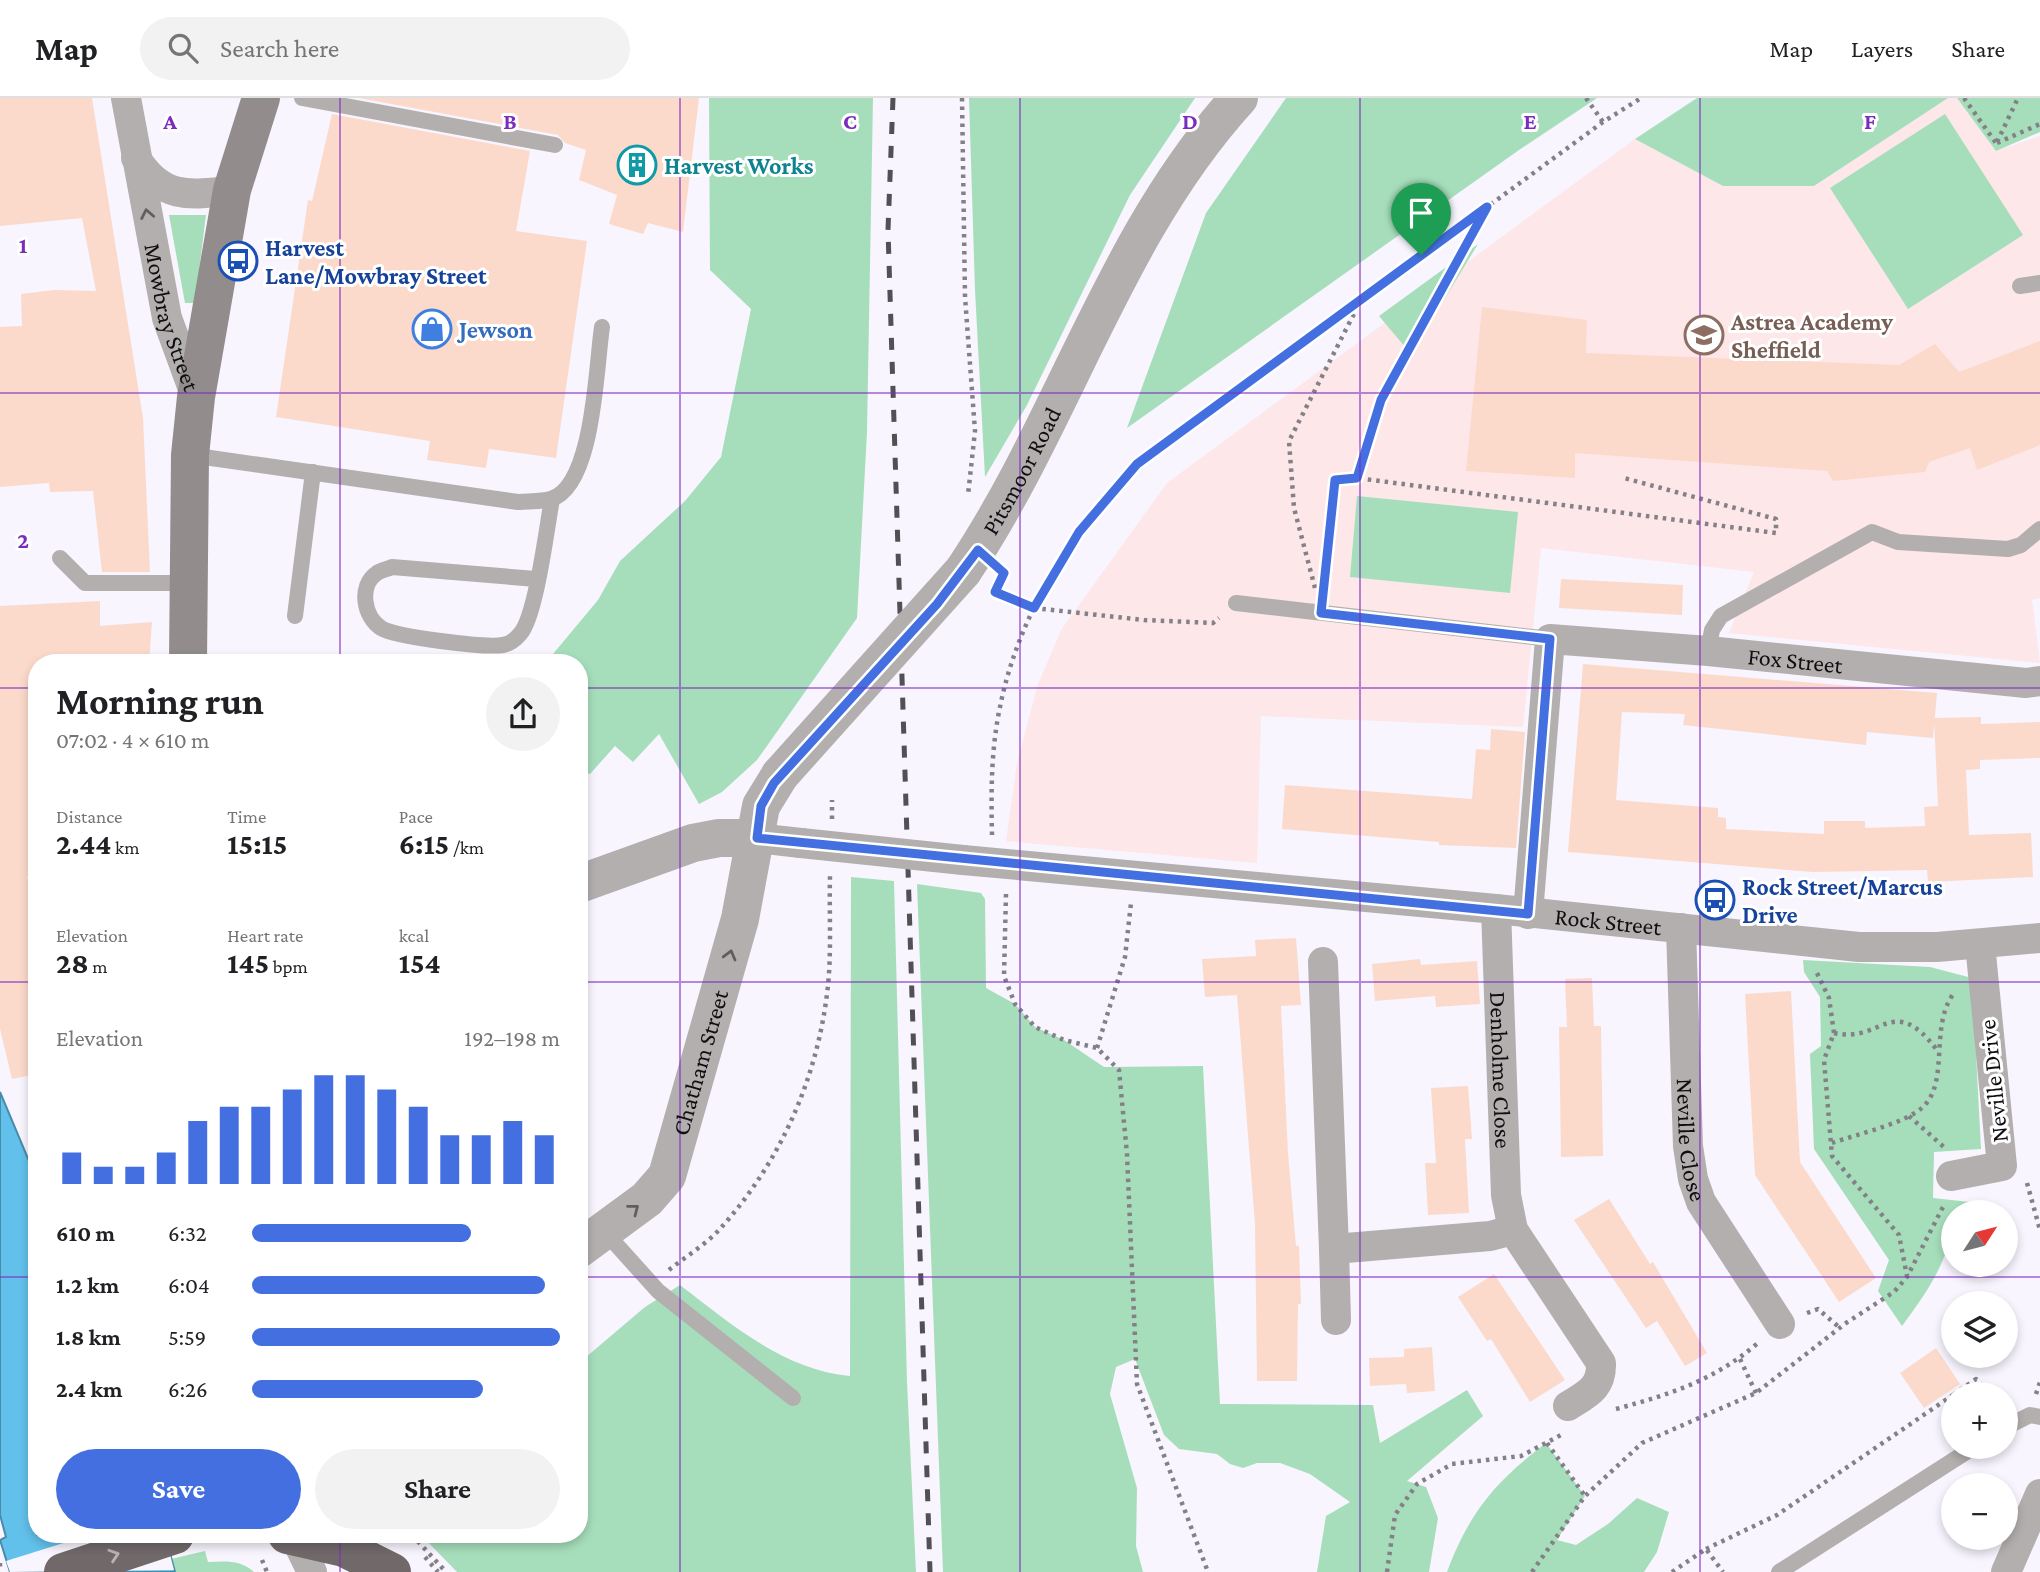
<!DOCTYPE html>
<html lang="en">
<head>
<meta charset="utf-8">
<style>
	body { margin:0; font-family:"Crimson Pro",serif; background:#f2f2f2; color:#202124; height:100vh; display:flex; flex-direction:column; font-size:26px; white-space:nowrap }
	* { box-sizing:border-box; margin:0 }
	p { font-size:23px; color:#757577 }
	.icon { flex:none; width:38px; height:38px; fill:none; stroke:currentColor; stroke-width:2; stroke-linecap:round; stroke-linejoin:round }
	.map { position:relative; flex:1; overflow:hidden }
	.drawer { position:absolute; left:28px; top:556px; width:560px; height:889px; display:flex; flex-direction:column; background:#fff; border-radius:28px; box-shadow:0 4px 10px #0003 }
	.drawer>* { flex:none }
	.needle { width:46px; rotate:54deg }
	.controls { position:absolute; left:1941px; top:1102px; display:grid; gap:14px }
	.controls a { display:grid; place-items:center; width:77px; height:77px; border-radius:50%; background:#fff; box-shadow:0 4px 10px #0003; font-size:35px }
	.pin { position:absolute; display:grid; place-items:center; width:60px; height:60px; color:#fff; margin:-72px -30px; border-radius:50% 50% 50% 0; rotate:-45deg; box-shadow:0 0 7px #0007 }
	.pin .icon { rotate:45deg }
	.round { display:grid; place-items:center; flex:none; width:74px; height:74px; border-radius:37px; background:#f2f2f2 }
	.head { display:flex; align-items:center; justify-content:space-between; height:119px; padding:0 28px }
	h1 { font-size:38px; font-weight:700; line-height:52px }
	.metrics { display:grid; grid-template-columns:repeat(3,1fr); gap:10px; height:119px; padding:7px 28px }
	.metrics div { display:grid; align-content:center }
	.metrics b { font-size:30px; font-weight:700 }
	.metrics small { font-size:19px; font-weight:400 }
	.metrics p { font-size:19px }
	.chart { height:196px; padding:14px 28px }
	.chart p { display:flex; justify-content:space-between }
	.chart svg { width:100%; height:126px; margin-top:7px; stroke:#436fe0; stroke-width:6 }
	.cta { display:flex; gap:14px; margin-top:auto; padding:14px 28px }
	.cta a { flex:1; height:80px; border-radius:42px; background:#436fe0; color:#fff; font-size:28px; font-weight:700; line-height:80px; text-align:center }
	.cta a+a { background:#f2f2f2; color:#202124 }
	ul { padding:0 28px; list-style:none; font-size:23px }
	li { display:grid; grid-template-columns:112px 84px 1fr; align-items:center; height:52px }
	li i { height:18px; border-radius:9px; background:#436fe0 }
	header { display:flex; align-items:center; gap:42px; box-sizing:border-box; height:98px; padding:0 35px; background:#fff; border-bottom:2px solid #e0e0e0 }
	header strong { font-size:33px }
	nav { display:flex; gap:38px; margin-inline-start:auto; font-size:24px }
	.search { width:490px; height:63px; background:#f2f2f2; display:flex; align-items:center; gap:18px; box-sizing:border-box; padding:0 24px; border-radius:38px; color:#757577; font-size:26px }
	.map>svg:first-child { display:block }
	.education { fill:#fde7e9 }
	.green { fill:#a6debb }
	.water { fill:#62c1eb; stroke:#498baa; stroke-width:2 }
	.pier { fill:#f8f5fe }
	.building { fill:#fcdacb }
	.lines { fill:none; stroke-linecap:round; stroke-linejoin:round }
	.path { stroke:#838187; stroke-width:4.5; stroke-dasharray:3.5 5; stroke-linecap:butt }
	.service { stroke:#b3afaf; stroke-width:16 }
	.minor { stroke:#b3afaf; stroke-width:30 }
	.tertiary { stroke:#b3afaf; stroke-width:38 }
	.secondary { stroke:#938c8d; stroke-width:38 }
	.trunk { stroke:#71686a; stroke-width:38 }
	.rail { stroke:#525055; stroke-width:5; stroke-dasharray:12 12; stroke-linecap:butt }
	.minor-bridge { stroke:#b3afaf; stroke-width:30 }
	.tertiary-bridge { stroke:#b3afaf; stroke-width:38 }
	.oneway { stroke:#615e60 }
	.oneway2 { stroke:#b8b4b4 }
	.route-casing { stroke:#fff; stroke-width:14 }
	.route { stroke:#436fe0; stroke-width:9 }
	.grid { fill:none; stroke:#7b2cbf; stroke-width:2; stroke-opacity:0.55 }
	.labels { text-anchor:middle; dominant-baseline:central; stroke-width:6; stroke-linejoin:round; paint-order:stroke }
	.culture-label { font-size:24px; font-weight:bold; fill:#0d838f; stroke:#fff; text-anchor:start }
	.transit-label { font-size:24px; font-weight:bold; fill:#164399; stroke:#fff; text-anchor:start }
	.street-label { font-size:24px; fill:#0f0e11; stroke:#fff }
	.education-label { font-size:24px; font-weight:bold; fill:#785e54; stroke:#fff; text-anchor:start }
	.shop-label { font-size:24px; font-weight:bold; fill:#366cbe; stroke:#fff; text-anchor:start }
	.grid-label { font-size:23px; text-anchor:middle; font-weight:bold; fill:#7b2cbf; stroke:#fff; stroke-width:6; stroke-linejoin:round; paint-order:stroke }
</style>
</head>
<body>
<header>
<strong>Map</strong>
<div class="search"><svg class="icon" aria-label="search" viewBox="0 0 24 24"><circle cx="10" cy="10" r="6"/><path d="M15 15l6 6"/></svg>Search here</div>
<nav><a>Map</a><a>Layers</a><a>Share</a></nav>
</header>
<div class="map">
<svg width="2040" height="1474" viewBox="0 0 2040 1474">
	<rect width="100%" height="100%" fill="#f8f5fe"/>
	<polygon class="education" points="1948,0 1957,0 1996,53 2040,38 2040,500 2032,502 2040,565 1729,535 1754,474 1541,450 1523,629 1261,618 1257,765 1006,743 1017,665 1037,589 1061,532 1167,385 1635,41 1723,88 1814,88"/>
	<g class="green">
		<polygon points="709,0 873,0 867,334 857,520 757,662 722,694 699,706 659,636 633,664 615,648 590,676 579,674 579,565 550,565 548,562 598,502 620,463 685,403 721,359 751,211 710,172"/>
		<polygon points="969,0 1195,0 1130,97 1027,307 985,379 975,192"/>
		<polygon points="1286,0 1597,0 1519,52 1127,330 1206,115"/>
		<polygon points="1697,0 1948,0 1814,88 1723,88 1635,41"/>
		<polygon points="1957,0 2040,0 2040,34 1996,53"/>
		<polygon points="1945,16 2023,137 1908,211 1830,90"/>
		<polygon points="169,117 206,117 195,205 185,205"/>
		<polygon points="1478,146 1411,256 1379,218"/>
		<polygon points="1357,398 1518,414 1510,495 1350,479"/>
		<path d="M851 779 894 783 907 1284 916 1474H457L421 1437H579V1265L645 1209 680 1187C731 1226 784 1272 850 1278Z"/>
		<polygon points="917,786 981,795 985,801 986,890 1015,906 1035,929 1064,942 1104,969 1203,968 1220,1306 1373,1307 1380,1345 1467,1292 1483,1318 1407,1383 1426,1389 1438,1420 1429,1474 1317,1474 1326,1418 1350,1404 1310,1376 1280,1365 1257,1365 1243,1370 1230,1366 1217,1356 1179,1351 1164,1337 1135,1261 1116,1269 1110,1296 1137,1390 1136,1448 1143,1474 943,1474"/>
		<path d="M1803 862 1930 869 1972 880 1981 1051 1934 1054 1933 1100 1970 1104 1965 1115H1953C1953 1158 1927 1194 1902 1228L1878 1193 1889 1162 1814 1051 1810 956 1821 948 1820 899 1804 874Z"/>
		<path d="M1546 1345 1585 1398 1557 1442 1576 1447 1608 1426 1637 1400 1669 1414 1657 1454 1644 1474H1447C1470 1413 1495 1384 1546 1345Z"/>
		<path d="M205 1453 208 1464C227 1463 241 1462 254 1474H167L174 1472 171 1461Z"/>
	</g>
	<polygon class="water" points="0,994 37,1082 37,1437 165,1437 175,1474 10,1474 0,1442 6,1439 0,1417"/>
	<polygon class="pier" points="89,1437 165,1437 174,1472 10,1474 6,1463"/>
	<g class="building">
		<polygon points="0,0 92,0 143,320 150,474 102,474 93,393 50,394 49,385 0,389 0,229 22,228 21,196 54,192 96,193 82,120 0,128"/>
		<polygon points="359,0 699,0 683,134 648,125 643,136 609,126 617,97 579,82 586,52 565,45 558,37"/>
		<polygon points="332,16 530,53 516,133 587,143 556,360 489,351 486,370 427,362 430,343 276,319 308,102 312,103"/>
		<polygon points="1482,209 1587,222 1586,255 1899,267 1935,246 1959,274 2040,243 2040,347 1977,372 1970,350 1929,364 1925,374 1833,383 1827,373 1575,355 1575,380 1466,373"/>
		<polygon points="1561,481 1683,487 1682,517 1559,510"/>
		<polygon points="100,503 100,528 152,524 149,565 37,565 37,777 27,778 37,818 37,976 12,981 0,931 0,508"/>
		<polygon points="1583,566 1937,595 1933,640 1867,634 1866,647 1683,627 1685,616 1622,614 1616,702 1718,710 1718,719 1726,720 1726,731 1824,736 1824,723 1865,723 1865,730 1925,728 1924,709 1938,708 1934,620 1981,619 1981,626 2040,624 2040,660 1980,662 1980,671 1966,672 1969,737 2031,735 2033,779 1928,784 1927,772 1813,774 1568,754"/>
		<polygon points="1491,631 1525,634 1516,750 1439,747 1439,744 1282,731 1285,687 1472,701 1476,651 1490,652"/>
		<polygon points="1296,840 1301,907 1281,908 1288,1055 1296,1148 1299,1148 1301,1206 1298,1206 1297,1283 1257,1283 1255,1126 1237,897 1205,899 1202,861 1256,858 1255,842"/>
		<polygon points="1420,861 1421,867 1477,863 1480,906 1436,909 1435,898 1375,903 1372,866"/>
		<polygon points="1592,880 1594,928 1601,928 1603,1058 1561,1059 1559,929 1567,929 1565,881"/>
		<polygon points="1791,893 1800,1064 1876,1180 1839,1204 1755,1077 1745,896"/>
		<polygon points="1468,988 1472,1041 1465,1041 1469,1115 1428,1117 1425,1065 1436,1065 1431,990"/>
		<polygon points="1609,1101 1650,1166 1653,1164 1707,1255 1685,1268 1657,1223 1646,1230 1574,1122"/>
		<polygon points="1494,1176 1565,1282 1530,1304 1491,1241 1487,1243 1458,1199"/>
		<polygon points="1432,1249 1435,1293 1407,1295 1406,1286 1370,1288 1369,1260 1404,1259 1404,1251"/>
		<polygon points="1936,1250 1960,1286 1924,1310 1900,1275"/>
	</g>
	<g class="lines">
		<g class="path">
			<polyline points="962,0 965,199 975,333 968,397"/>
			<polyline points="1586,0 1603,24"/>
			<polyline points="1964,0 1996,45"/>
			<polyline points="1997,44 2018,0"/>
			<polyline points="1997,45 2040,26"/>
			<polyline points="1357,380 1382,302 1485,113"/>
			<polyline points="999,486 995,494 1034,510 1144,522 1213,525 1219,520"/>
			<polyline points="1315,490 1294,410 1289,343 1360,204"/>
			<polyline points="1324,493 1335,382 1357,380 1776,435 1776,421 1624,380"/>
			<polyline points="832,721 832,702"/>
			<path d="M992 737C991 694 991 651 1000 609 1018 518 1072 431 1137 366L1603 24 1641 0"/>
			<polyline points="1006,796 1004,878 1015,906 1035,929 1064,942 1097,950 1119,972 1127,1056 1137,1286 1208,1474"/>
			<polyline points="1817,875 1829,900 1834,935 1824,962 1832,1058 1899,1137 1907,1178"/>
			<path d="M1834 935C1882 946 1892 893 1937 952"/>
			<polyline points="1097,950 1125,859 1131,805"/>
			<polyline points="1909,1018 1945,1050"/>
			<path d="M1832 1045C1857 1036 1904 1026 1923 1009 1950 983 1929 928 1954 895"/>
			<polyline points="2027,1085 2040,1132"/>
			<path d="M669 1172C685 1159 705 1147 719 1132 779 1066 816 984 827 896 832 858 829 817 830 778"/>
			<polyline points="1807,1215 1818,1211 1840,1230"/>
			<polyline points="1740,1261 1756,1295"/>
			<polyline points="2036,1296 2040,1284"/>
			<polyline points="1953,1297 1976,1281 1991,1297"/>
			<path d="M1616 1311C1671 1296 1713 1283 1758 1245"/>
			<polyline points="1547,1345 1585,1398"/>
			<polyline points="412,1437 446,1474"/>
			<polyline points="1706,1451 1777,1417 1953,1297"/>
			<polyline points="425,1459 438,1474"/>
			<polyline points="262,1462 267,1474"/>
			<polyline points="0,1465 0,1471"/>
			<polyline points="1387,1474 1395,1417 1417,1386 1452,1366 1521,1358 1561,1337"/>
			<polyline points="1532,1474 1585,1398 1642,1345 1756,1295 1846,1225 1894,1194 1907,1179 1945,1105"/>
			<polyline points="1672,1474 1706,1451 1723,1474"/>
		</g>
		<g class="service">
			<polyline points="302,0 555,47"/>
			<polyline points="2020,188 2040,185"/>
			<path d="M190 357 518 404C528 403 541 404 551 401 594 388 596 268 602 229"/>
			<polyline points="60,460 85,485 189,485"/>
			<path d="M536 481 392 469C388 471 381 472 377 475 358 488 364 519 381 530 395 539 485 550 503 547 509 546 516 541 520 536 536 519 547 428 552 401"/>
			<polyline points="1236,505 1550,541"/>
			<polyline points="295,518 313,374"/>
			<polyline points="1708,553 1712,532 1721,518 1872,434 1898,444 2008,451 2021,447 2040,431"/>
			<polyline points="605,1134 658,1193 793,1300"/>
			<polyline points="2006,1329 2030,1317 2040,1319"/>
			<polyline points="1779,1474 1974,1349"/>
		</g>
		<g class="minor">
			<path id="s1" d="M126 0 167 220 196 299"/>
			<path d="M136 60C161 101 189 98 232 92"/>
			<polyline points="756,740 801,745"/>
			<path id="s2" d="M963 762 1496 811 1859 849H1937L2040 840"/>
			<path id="s3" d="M1496 811 1506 1097 1513 1132 1601 1265C1602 1290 1587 1296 1568 1308"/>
			<path id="s4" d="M1528 816 1550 541 1708 553 2026 585 2040 583"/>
			<path id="s5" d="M1681 830 1688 1048 1693 1081 1701 1104 1780 1226"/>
			<polyline points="1323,864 1334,1151 1490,1138 1513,1132"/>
			<polyline points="1951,1078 2002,1068 1980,846"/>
			<polyline points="1334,1151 1336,1222"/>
			<polyline points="294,1437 312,1474"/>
			<polyline points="2006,1474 2040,1396"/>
		</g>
		<g class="tertiary">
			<path id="s6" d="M963 473C1065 321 1114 137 1239 0"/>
			<polyline points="579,786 693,745 719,740 756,740"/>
			<path id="s7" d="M579 1151 647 1101 667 1078 740 821 761 708 780 677"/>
		</g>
		<polyline class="secondary" points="188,565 190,357 196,299 232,92 261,0"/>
		<g class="trunk">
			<polyline points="287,1437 344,1450 392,1474"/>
			<polyline points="63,1474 175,1437"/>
		</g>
		<polyline class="rail" points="893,0 888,132 930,1474"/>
		<polyline class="minor-bridge" points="801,745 963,762"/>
		<polyline class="tertiary-bridge" points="780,677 963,473"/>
	</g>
	<defs><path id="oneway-chevron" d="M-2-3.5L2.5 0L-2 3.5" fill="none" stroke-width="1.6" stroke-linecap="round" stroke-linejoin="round" transform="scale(1.75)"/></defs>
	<g class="oneway">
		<use href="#oneway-chevron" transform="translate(147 116) rotate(-101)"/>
		<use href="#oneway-chevron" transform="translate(730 857) rotate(-75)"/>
		<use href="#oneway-chevron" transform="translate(634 1111) rotate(-38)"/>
	</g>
	<use class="oneway2" href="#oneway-chevron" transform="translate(114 1457) rotate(-18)"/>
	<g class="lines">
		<defs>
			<polygon id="route" points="1487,109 1381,302 1357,380 1335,382 1321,515 1550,541 1528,816 757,740 761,708 774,685 937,506 978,452 1004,475 995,494 1034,510 1079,434 1137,366"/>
		</defs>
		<use href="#route" class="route-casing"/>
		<use href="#route" class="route"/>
	</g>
	<path class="grid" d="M340 0V565M680 0V1474M1020 0V1474M1360 0V1474M1700 0V1474M0 295H2040M0 590H37M579 590H2040M0 884H37M579 884H2040M0 1179H37M579 1179H2040M340 1437V1474"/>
	<defs>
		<symbol id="building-ring" viewBox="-11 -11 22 22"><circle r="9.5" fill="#fff" stroke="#0f9aa8" stroke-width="1.5"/><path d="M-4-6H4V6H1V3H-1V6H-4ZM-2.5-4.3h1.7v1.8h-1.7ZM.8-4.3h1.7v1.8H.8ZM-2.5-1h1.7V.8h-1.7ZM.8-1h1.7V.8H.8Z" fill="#0f9aa8"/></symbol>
		<symbol id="bus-ring" viewBox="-11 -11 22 22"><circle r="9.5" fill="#fff" stroke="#1a4fb4" stroke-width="1.5"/><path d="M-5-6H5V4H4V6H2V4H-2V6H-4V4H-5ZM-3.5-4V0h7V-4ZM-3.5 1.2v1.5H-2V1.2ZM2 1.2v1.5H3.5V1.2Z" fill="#1a4fb4"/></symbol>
		<symbol id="shop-ring" viewBox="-11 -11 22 22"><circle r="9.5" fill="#fff" stroke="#3f7fe0" stroke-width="1.5"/><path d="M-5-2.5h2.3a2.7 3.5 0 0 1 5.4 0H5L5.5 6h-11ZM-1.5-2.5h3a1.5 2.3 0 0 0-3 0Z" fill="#3f7fe0"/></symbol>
		<symbol id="school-ring" viewBox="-11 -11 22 22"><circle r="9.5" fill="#fff" stroke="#8d6e63" stroke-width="1.5"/><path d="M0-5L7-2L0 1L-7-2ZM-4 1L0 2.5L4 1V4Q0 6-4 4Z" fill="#8d6e63"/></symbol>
	</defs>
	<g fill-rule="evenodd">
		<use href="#building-ring" x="615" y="45" width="44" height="44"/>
		<use href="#bus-ring" x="216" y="141" width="44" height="44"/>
		<use href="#shop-ring" x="410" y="209" width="44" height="44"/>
		<use href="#school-ring" x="1682" y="215" width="44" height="44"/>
		<use href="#bus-ring" x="1693" y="780" width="44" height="44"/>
	</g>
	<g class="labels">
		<g class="culture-label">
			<text x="664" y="67">Harvest Works</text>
		</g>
		<g class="transit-label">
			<text x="265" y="149">Harvest<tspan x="265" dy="28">Lane/Mowbray Street</tspan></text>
			<text x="1742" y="788">Rock Street/Marcus<tspan x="1742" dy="28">Drive</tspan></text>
		</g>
		<g class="street-label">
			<text stroke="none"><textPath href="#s1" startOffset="224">Mowbray Street</textPath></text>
			<text stroke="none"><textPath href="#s6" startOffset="116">Pitsmoor Road</textPath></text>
			<text stroke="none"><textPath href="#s4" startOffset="522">Fox Street</textPath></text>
			<text stroke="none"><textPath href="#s2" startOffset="648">Rock Street</textPath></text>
			<text stroke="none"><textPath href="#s7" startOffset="233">Chatham Street</textPath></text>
			<text stroke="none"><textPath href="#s3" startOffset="161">Denholme Close</textPath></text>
			<text transform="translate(1993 983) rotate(-96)">Neville Drive</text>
			<text stroke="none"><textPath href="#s5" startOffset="212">Neville Close</textPath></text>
		</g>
		<g class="education-label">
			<text x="1731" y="223">Astrea Academy<tspan x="1731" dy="28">Sheffield</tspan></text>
		</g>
		<g class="shop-label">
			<text x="459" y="231">Jewson</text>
		</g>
	</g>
	<g class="grid-label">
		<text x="170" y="31">A</text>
		<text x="510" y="31">B</text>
		<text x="850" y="31">C</text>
		<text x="1190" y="31">D</text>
		<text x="1530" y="31">E</text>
		<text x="1870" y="31">F</text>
		<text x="23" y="155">1</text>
		<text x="23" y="450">2</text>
	</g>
</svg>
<div class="controls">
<a><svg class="needle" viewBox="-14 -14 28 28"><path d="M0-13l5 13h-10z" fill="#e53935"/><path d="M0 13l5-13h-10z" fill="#757577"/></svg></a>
<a><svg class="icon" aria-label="layers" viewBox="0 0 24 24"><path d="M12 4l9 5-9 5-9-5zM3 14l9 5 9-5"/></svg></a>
<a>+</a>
<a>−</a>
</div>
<div class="pin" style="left:1421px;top:157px;background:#1e9e55"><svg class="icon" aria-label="arrive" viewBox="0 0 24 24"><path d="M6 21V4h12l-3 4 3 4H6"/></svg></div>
<section class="drawer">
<div class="head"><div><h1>Morning run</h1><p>07:02 · 4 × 610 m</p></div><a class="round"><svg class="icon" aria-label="share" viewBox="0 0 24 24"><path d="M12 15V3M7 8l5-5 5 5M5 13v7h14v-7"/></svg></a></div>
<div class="metrics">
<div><p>Distance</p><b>2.44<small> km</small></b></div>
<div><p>Time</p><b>15:15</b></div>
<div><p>Pace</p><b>6:15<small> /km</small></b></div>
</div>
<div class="metrics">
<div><p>Elevation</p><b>28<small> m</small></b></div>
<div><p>Heart rate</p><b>145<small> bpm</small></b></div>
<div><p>kcal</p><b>154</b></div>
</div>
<div class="chart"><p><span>Elevation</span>192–198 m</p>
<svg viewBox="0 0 160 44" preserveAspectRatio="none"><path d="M5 44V33M15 44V38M25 44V38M35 44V33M45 44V22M55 44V17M65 44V17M75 44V11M85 44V6M95 44V6M105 44V11M115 44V17M125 44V27M135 44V27M145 44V22M155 44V27"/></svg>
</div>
<ul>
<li><b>610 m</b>6:32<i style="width:71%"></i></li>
<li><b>1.2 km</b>6:04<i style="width:95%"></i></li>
<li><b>1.8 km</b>5:59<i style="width:100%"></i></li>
<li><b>2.4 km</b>6:26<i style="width:75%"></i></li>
</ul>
<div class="cta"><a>Save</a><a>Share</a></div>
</section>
</div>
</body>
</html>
